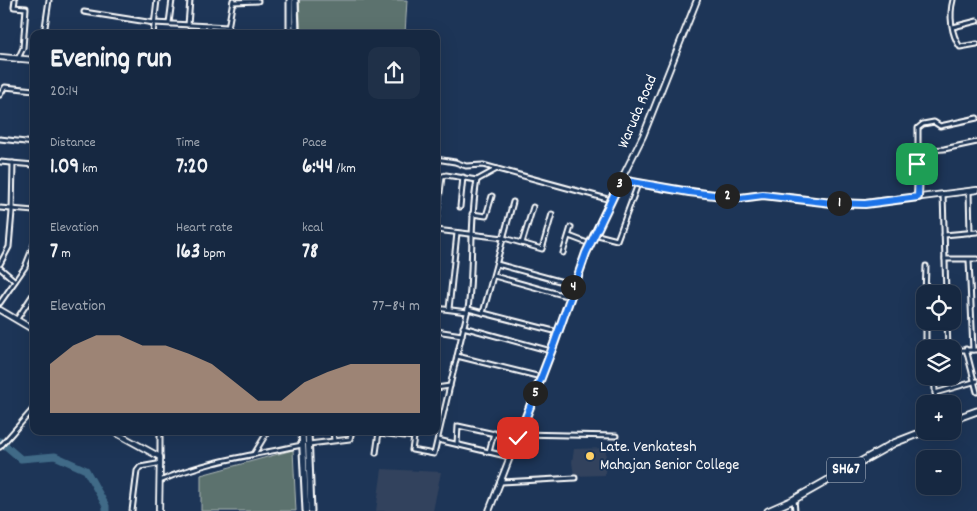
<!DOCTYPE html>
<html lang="en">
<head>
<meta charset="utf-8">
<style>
	body { margin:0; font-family:Dekko,sans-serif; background:#1f3048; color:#f1f3f6; height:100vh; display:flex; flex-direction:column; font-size:19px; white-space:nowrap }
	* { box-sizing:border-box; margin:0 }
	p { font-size:16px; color:#9ea6b1 }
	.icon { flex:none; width:28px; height:28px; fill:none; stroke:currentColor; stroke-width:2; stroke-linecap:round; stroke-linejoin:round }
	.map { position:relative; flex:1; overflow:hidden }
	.drawer { position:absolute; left:30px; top:30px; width:410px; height:405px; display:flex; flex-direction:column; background:#162841; border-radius:10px; box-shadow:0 5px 20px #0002,0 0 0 1px #35445a }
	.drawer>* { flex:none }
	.fabs { position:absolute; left:916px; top:285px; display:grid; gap:10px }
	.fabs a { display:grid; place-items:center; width:45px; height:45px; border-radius:10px; background:#162841; box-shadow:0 5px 20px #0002,0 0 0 1px #35445a; font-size:25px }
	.pin { position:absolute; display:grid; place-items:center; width:42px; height:42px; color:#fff; margin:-21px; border-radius:10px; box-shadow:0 2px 8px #0006 }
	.km { position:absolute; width:25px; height:25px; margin:-12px; border-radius:50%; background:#222; color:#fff; font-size:14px; line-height:25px; text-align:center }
	.round { display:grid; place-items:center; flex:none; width:52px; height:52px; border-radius:10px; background:#1f3048 }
	.overview { display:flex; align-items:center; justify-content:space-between; height:85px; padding:0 20px }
	h1 { font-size:28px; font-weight:800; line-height:38px }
	.metrics { display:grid; grid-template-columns:repeat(3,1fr); gap:8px; height:85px; padding:5px 20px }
	.metrics div { display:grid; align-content:center }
	.metrics b { font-size:21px; font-weight:800 }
	.metrics small { font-size:14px; font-weight:400 }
	.metrics p { font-size:14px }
	.chart { height:140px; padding:10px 20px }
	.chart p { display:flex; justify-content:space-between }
	.chart svg { width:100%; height:90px; margin-top:5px; fill:#d6ab8b; opacity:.7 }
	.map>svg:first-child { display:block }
	.built { fill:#31425d }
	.green { fill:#5c726e; stroke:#aeb8b6 }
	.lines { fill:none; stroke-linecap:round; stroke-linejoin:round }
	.river { stroke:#406b87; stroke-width:7 }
	.minor-casing { stroke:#fff; stroke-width:7 }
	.tertiary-casing { stroke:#fff; stroke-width:8 }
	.secondary-casing { stroke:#fff; stroke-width:9 }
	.primary-casing { stroke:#fff; stroke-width:9 }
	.minor { stroke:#1d3557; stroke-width:3 }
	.tertiary { stroke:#1d3557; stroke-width:4.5 }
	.secondary { stroke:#1d3557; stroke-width:5 }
	.primary { stroke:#1d3557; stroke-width:5.5 }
	.route-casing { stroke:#fff; stroke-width:10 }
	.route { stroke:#1a73e8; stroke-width:6 }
	.poi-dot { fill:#ffd166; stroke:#1d3557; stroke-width:2 }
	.labels { text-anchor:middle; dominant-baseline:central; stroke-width:4; stroke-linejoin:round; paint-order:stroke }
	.shield { fill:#1d3557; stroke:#bbc2cd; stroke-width:1 }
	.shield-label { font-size:15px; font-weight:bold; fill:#fff }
	.street-label { font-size:16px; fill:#fff; stroke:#1d3557 }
	.poi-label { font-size:16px; fill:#fff; stroke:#1d3557; text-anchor:start }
</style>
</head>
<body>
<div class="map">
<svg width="977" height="511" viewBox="0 0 977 511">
	<rect width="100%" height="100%" fill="#1d3557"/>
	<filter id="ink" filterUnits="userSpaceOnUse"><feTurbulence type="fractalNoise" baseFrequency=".02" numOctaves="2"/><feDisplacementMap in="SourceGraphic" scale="10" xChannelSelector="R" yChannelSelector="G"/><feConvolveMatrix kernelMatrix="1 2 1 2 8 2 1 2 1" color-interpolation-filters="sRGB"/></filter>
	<g filter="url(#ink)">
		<g class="built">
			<polygon points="606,448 605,475 574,476 572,462 574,449"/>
			<polygon points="382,469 441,472 433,511 376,511"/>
		</g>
		<g class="green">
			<polygon points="299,0 407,0 405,34 301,34"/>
			<polygon points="293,450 296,511 201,511 201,475"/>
		</g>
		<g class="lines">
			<polyline class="river" points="0,441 21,459 55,456 86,470 106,506 106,511"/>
			<defs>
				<g id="minor">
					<polyline points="15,0 14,7 26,8 23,48 18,59"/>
					<path d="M953 0C949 15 951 34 960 47L977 44"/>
					<polyline points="233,2 258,1"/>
					<polyline points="84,12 154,23 228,27"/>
					<polyline points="169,23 172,0"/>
					<polyline points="188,25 190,0"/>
					<polyline points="953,27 977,21"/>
					<polyline points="44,34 49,0"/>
					<polyline points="153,34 157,0"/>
					<polyline points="208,34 209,26"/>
					<polyline points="227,34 233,0"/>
					<polyline points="0,95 5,87 34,90"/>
					<polyline points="0,139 34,143"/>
					<polyline points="918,151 944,149 977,142"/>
					<polyline points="436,159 455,162 466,166 483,165 611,200"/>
					<polyline points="0,162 34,165"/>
					<polyline points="436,178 446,175 477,180 497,169"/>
					<polyline points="969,192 970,233"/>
					<polyline points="943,194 946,294"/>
					<polyline points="918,197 918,128 923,124 934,122 940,126 977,118"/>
					<polyline points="460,207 463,177"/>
					<polyline points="0,208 34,211"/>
					<polyline points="472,214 486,216 492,196"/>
					<polyline points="436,223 442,177"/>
					<polyline points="436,230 504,238 542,249 552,214"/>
					<polyline points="594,234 617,240 638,184"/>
					<polyline points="944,235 977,232"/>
					<polyline points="569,236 590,244"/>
					<polyline points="522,243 533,207"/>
					<polyline points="563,253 571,227"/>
					<polyline points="945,259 977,259"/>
					<polyline points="969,260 973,350"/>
					<polyline points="0,264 9,247 12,212 13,163"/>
					<polyline points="497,264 574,285"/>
					<polyline points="0,268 15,281"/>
					<polyline points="494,276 570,297"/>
					<polyline points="925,295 926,266"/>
					<polyline points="0,303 25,267 34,244"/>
					<polyline points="436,308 467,312"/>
					<polyline points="449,309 457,233"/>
					<polyline points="468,309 558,332"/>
					<polyline points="483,313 513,202"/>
					<polyline points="17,319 34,293"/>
					<polyline points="926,321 926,349"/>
					<polyline points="947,321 948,349"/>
					<polyline points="463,327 551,351"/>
					<polyline points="436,331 462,335"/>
					<polyline points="966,349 977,392"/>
					<polyline points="952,350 977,350"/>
					<polyline points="457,356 541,377"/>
					<polyline points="934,376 936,404"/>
					<polyline points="436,388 450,386"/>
					<polyline points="935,393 977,381"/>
					<polyline points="160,431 160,457"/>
					<polyline points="333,431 334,440"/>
					<path d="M415 431 412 450 434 454 468 309C474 266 469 224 477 180"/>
					<polyline points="378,433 414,437"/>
					<polyline points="519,434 616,436"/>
					<polyline points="438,440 510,457"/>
					<polyline points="309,444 350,439 352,431"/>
					<polyline points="457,444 458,426 518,439"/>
					<polyline points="0,447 34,408"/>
					<polyline points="489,452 494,433"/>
					<polyline points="376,453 379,432"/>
					<polyline points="254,454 268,431"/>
					<path d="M160 481C204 461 255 455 302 445"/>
					<polyline points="501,482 575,478"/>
					<polyline points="794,500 795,511"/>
					<polyline points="132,511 137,471 140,467 157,464"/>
				</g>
				<g id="tertiary">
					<polyline points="0,57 34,60"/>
					<polyline points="621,180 665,188 741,198 763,195 832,203 865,204 977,190"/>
					<polyline points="0,310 34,330"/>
					<polyline points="117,431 118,434 160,457 159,511"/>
					<polyline points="489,511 554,344 586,253 603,216 643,136 697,0"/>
				</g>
				<g id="secondary">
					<polyline points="290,0 290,34"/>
					<polyline points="295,0 296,34"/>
					<polyline points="302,431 306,511"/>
					<polyline points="308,431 311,511"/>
				</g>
				<g id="primary">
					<polyline points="952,420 977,411"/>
					<polyline points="768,511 793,500 894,443 925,431"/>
				</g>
			</defs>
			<use href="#minor" class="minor-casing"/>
			<use href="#tertiary" class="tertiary-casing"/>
			<use href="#secondary" class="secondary-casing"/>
			<use href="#primary" class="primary-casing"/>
			<use href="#minor" class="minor"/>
			<use href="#tertiary" class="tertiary"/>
			<use href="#secondary" class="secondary"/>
			<use href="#primary" class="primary"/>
		</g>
	</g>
	<g class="lines" filter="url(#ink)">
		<defs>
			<polyline id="route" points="518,438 554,344 586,253 621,180 689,192 740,198 763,195 832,203 865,204 918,197 919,170 917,164"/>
		</defs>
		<use href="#route" class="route-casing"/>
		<use href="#route" class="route"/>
	</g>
	<circle class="poi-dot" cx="590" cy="456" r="5"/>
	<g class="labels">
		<rect class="shield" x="827" y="457.5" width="38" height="25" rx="4"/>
		<g class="shield-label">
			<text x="846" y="470">SH67</text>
		</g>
		<g class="street-label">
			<text transform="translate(638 112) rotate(-67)">Waruda Road</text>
		</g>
		<g class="poi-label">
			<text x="600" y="447">Late. Venkatesh<tspan x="600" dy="18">Mahajan Senior College</tspan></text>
		</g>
	</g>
</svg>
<div class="fabs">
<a><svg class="icon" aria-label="locate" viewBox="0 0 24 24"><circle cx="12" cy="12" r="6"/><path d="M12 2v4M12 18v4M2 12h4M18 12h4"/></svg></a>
<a><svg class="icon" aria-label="layers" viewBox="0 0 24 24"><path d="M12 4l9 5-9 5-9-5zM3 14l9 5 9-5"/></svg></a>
<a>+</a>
<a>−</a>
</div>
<div class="pin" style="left:917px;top:164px;background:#1e9e55"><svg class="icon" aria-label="arrive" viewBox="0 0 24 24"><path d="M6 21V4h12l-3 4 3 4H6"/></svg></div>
<div class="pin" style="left:518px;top:438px;background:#d93025"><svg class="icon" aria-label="check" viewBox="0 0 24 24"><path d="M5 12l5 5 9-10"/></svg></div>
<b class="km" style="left:839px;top:203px">1</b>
<b class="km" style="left:727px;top:196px">2</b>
<b class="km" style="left:619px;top:184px">3</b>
<b class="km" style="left:573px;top:287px">4</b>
<b class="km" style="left:535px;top:393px">5</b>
<section class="drawer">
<div class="overview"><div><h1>Evening run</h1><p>20:14</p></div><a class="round"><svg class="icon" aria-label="share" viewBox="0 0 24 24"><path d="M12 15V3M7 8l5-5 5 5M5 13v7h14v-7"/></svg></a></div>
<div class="metrics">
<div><p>Distance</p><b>1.09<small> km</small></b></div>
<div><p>Time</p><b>7:20</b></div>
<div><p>Pace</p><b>6:44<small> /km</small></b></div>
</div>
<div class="metrics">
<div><p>Elevation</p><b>7<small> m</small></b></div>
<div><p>Heart rate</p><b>163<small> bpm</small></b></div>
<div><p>kcal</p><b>78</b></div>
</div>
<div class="chart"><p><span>Elevation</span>77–84 m</p>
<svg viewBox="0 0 160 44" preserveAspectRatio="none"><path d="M0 44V20L10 11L20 6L30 6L40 11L50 11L60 15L70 20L80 29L90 38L100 38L110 29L120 24L130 20L140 20L150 20L160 20V44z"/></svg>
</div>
</section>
</div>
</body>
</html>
